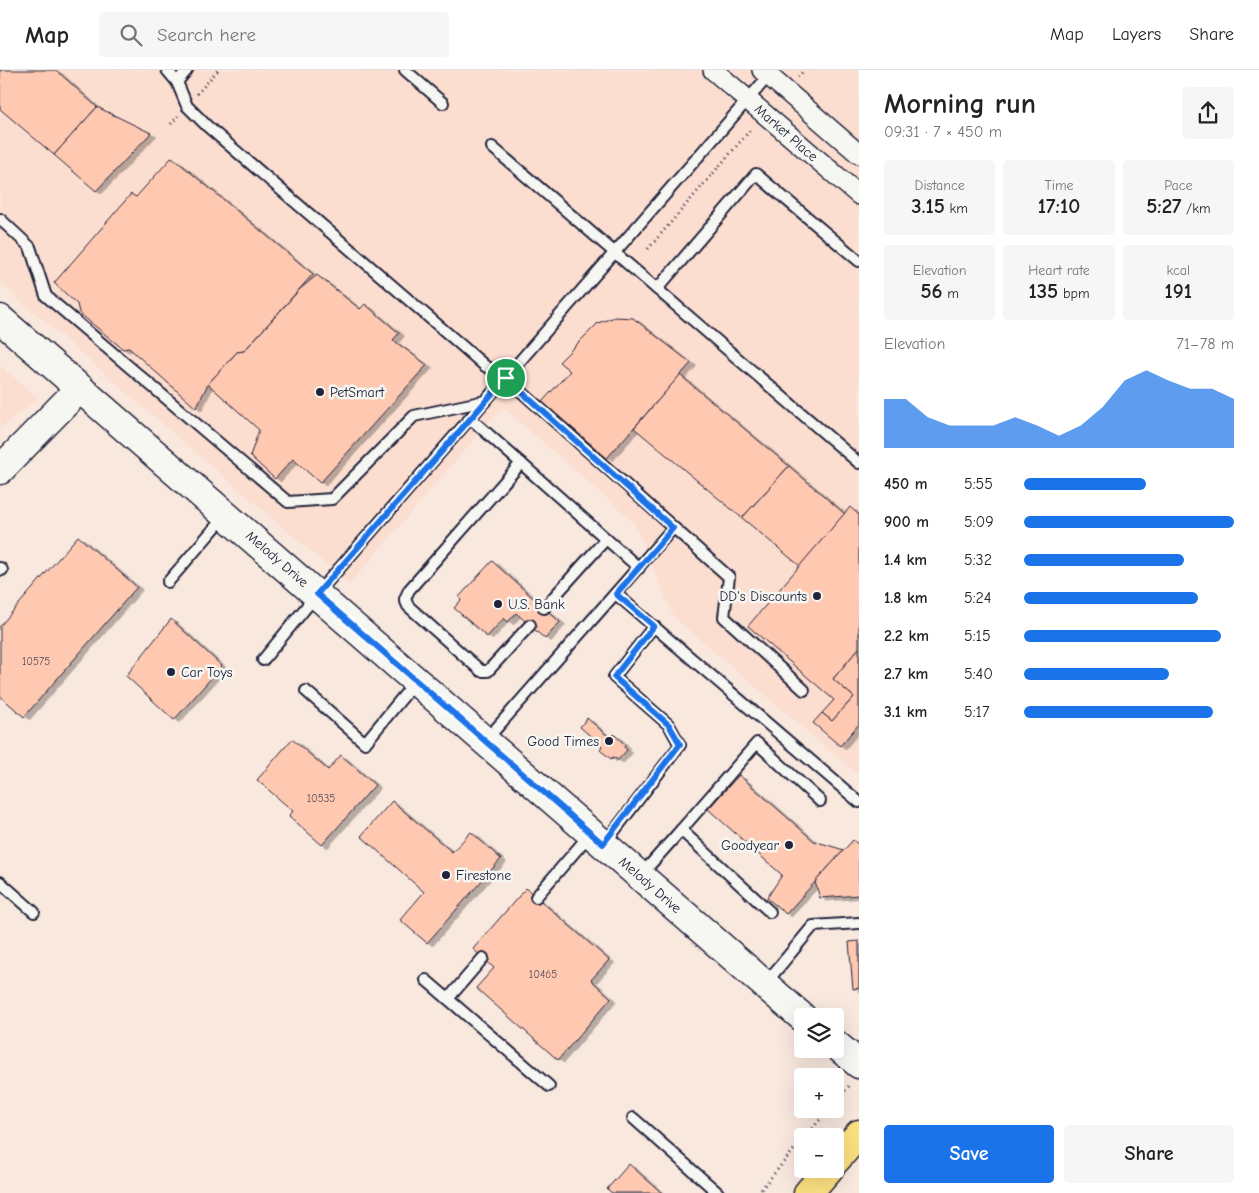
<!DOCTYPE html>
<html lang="en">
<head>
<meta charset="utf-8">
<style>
	body { margin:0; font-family:"Comic Neue",sans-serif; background:#f6f6f6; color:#222; height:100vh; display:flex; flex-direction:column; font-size:19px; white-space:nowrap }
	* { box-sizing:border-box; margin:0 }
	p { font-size:16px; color:#767676 }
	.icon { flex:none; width:28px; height:28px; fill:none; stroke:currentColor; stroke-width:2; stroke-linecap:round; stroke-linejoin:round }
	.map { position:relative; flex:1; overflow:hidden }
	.sheet { display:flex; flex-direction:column; background:#fff; width:400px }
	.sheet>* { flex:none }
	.controls { position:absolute; left:794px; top:938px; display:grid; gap:10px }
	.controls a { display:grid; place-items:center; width:50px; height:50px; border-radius:5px; background:#fff; box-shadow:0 5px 20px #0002; font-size:25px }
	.pin { position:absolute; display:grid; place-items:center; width:42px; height:42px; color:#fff; margin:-21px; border:2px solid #fff; border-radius:50%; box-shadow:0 1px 5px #0007 }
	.round { display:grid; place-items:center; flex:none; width:52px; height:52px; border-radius:5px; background:#f6f6f6 }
	.head { display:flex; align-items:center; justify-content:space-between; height:85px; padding:0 25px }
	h1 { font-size:28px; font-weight:600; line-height:38px }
	.stats { display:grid; grid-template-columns:repeat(3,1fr); gap:8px; height:85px; padding:5px 25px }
	.stats div { display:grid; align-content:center; border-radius:5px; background:#f6f6f6; text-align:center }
	.stats b { font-size:21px; font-weight:600 }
	.stats small { font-size:14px; font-weight:400 }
	.stats p { font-size:14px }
	.chart { height:140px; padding:10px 25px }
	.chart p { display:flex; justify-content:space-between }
	.chart svg { width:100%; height:90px; margin-top:5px; fill:#1a73e8; opacity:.7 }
	.button { display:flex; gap:10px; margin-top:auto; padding:10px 25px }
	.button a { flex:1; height:58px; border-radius:5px; background:#1a73e8; color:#fff; font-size:20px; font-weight:600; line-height:58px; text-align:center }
	.button a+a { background:#f6f6f6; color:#222 }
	ul { padding:0 25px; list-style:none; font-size:16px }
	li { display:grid; grid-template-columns:80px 60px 1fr; align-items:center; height:38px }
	li i { height:12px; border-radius:6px; background:#1a73e8 }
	header { display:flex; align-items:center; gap:30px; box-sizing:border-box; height:70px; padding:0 25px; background:#fff; border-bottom:1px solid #e0e0e0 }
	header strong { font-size:24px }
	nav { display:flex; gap:28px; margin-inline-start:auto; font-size:18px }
	.search { width:350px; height:45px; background:#f6f6f6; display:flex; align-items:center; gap:12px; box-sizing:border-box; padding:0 18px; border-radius:5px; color:#767676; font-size:19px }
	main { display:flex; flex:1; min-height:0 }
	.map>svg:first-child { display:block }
	.built { fill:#fbded0 }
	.building { fill:#ffc8b1; stroke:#22223b; filter:url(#shadow) }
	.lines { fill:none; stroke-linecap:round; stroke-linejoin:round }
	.lane-casing { stroke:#22223b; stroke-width:14 }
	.street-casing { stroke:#22223b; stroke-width:22 }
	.secondary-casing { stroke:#22223b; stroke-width:31 }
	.primary-casing { stroke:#22223b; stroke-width:31 }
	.path { stroke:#22223b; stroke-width:3; stroke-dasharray:1 4; stroke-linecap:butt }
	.lane { stroke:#f6f6f2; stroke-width:10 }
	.street { stroke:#f6f6f2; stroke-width:19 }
	.secondary { stroke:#f6f6f2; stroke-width:28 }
	.primary { stroke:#fbe080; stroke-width:28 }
	.route-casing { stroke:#fff; stroke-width:10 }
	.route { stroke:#1a73e8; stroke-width:6 }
	.poi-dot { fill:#22223b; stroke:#f6f6f2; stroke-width:2 }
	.labels { text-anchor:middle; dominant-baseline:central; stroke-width:5; stroke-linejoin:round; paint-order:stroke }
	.number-label { font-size:11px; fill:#594c58 }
	.street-label { font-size:14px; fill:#22223b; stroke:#f6f6f2 }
	.poi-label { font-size:14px; fill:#22223b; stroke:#f6f6f2; text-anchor:start }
</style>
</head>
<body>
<header>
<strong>Map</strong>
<div class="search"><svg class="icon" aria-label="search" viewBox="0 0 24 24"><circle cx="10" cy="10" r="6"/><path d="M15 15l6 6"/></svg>Search here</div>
<nav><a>Map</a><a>Layers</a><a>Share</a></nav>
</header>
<main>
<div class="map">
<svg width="859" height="1123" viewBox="0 0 859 1123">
	<defs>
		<filter id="shadow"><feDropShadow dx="5.5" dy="3" stdDeviation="0" flood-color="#0004"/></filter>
	</defs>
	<rect width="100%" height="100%" fill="#f9e8de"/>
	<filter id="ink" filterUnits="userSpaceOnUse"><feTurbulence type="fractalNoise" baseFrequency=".02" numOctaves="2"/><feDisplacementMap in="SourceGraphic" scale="10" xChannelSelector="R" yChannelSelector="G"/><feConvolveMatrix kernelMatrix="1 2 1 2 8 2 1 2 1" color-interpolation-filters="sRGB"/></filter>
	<g filter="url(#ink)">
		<g class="built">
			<polygon points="0,0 859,0 859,706 673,546 634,452 502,337 349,515 0,213"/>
			<polygon points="0,295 38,328 0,359"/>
		</g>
		<g class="building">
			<polygon points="0,0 56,0 97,37 54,85 0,39"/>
			<polygon points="97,37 151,63 96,121 54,85"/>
			<polygon points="172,87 313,204 244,281 237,282 208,314 196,338 129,278 123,279 79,243 77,234 54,213 131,124 136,127"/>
			<polygon points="317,205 360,239 365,234 399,263 393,270 427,295 320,413 293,389 275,409 250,386 259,360 208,314 237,282 244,281 300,219"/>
			<polygon points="615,247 633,248 691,293 607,388 542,332 570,301 559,292 598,253"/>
			<polygon points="680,305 789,396 742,448 634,358"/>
			<polygon points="789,396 845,444 800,496 742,448"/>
			<polygon points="850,437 859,445 859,578 833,609 854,627 832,651 822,643 834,630 748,556"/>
			<polygon points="78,466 137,517 24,647 0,626 0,556"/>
			<polygon points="492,491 560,552 545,569 516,543 508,552 504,548 487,567 454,538 461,530 459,527"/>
			<polygon points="171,549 222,596 174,650 126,606"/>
			<polygon points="859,578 859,654 840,676 813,653 822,643 832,651 854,627 833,609"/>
			<polygon points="587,648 610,668 614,664 625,675 624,677 627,680 618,690 613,687 611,689 600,680 602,676 580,657"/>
			<polygon points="292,669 328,700 341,685 375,715 322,775 289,746 293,741 257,710"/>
			<polygon points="739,705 814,771 844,780 786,844 767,828 782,805 708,739"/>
			<polygon points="392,731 452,782 471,762 501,789 427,873 400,850 424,822 361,766"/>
			<polygon points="853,770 859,775 859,825 820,828 815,812"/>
			<polygon points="526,818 609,890 591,910 611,928 558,990 476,918 494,898 473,879"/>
			<polygon points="859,871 859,918 853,919 849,872"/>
			<polygon points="629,1094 662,1123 612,1123 607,1119"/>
		</g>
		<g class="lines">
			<defs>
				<g id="lane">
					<polyline points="167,0 177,12 187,36 207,56 461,275 485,296 506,308 729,507 724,547 804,620"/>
					<polyline points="405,0 443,33"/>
					<polyline points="177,12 187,0"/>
					<polyline points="492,77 859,393"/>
					<polyline points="0,149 30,177 46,226 288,432 332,429 414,346 485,331"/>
					<polyline points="657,219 756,104 859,191"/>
					<polyline points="470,348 639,498"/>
					<polyline points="521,393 409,520 405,529 408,536 481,601 488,601 530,555"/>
					<polyline points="0,498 2,500"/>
					<polyline points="168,512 225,446"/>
					<polyline points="616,524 859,732"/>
					<polyline points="544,538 606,469"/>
					<polyline points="263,590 317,524 771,3"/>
					<polyline points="306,621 365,673 416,611"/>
					<polyline points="486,670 673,458"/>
					<polyline points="681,760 757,673 820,731"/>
					<polyline points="605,773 680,675 669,655 614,607 654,556"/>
					<polyline points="641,805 681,760 770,842"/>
					<polyline points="0,812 34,842"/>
					<polyline points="536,827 591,763"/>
					<polyline points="426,910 549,1016"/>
					<polyline points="765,914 813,856 859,853"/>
					<polyline points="448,929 483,888"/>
					<polyline points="633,1048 718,1123"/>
				</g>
				<g id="street">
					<polyline points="713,0 859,125"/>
					<polyline points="762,0 859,84"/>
				</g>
				<g id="secondary">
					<polyline points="0,249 802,947"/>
					<polyline points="0,400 80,318"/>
					<polyline points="835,974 859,994"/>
				</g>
				<g id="primary">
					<polyline points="835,1091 859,1064"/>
					<polyline points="808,1123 829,1099"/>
				</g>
			</defs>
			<use href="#lane" class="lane-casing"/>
			<use href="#street" class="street-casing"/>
			<use href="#secondary" class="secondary-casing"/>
			<use href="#primary" class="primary-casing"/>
			<g class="path">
				<polyline points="798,7 804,0"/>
				<polyline points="197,24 218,0"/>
				<polyline points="171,54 178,46"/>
				<polyline points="648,179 752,58"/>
				<polyline points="835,1032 851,1014"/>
				<polyline points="806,1066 829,1039"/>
				<polyline points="758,1123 802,1070"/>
			</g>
			<use href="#lane" class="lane"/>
			<use href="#street" class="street"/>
			<use href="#secondary" class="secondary"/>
			<use href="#primary" class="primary"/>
		</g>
	</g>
	<g class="lines" filter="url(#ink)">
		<defs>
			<polygon id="route" points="506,308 673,458 616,524 654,556 614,607 669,655 680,674 603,774 317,524"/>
		</defs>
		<use href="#route" class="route-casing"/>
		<use href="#route" class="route"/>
	</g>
	<g class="poi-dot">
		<circle cx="320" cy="322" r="5"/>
		<circle cx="817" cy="526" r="5"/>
		<circle cx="498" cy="534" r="5"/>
		<circle cx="171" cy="602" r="5"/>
		<circle cx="609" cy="671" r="5"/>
		<circle cx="789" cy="775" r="5"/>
		<circle cx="446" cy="805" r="5"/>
	</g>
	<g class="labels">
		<g class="number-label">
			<text x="36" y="591">10575</text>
			<text x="321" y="728">10535</text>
			<text x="543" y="904">10465</text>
		</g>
		<g class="street-label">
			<text transform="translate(786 63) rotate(41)">Market Place</text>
			<text transform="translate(277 489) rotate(41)">Melody Drive</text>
			<text transform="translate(650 815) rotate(41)">Melody Drive</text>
		</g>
		<g class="poi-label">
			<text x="330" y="322">PetSmart</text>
			<text x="807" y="526" text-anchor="end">DD's Discounts</text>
			<text x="508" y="534">U.S. Bank</text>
			<text x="181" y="602">Car Toys</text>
			<text x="599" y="671" text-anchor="end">Good Times</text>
			<text x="779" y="775" text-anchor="end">Goodyear</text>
			<text x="456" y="805">Firestone</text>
		</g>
	</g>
</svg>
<div class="controls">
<a><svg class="icon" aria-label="layers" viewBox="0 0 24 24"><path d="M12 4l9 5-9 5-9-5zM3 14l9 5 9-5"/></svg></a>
<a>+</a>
<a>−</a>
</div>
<div class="pin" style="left:506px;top:308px;background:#1e9e55"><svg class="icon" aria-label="arrive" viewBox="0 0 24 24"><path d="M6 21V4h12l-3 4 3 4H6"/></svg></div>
</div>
<section class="sheet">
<div class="head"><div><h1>Morning run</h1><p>09:31 · 7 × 450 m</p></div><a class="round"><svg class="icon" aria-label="share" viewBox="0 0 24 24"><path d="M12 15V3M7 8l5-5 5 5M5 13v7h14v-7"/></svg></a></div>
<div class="stats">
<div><p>Distance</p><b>3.15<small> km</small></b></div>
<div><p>Time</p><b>17:10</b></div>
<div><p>Pace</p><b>5:27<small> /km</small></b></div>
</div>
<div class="stats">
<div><p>Elevation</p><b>56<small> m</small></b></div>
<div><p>Heart rate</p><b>135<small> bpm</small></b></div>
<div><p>kcal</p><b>191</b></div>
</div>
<div class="chart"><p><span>Elevation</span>71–78 m</p>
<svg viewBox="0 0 160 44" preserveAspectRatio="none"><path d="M0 44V20L10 20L20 29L30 33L40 33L50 33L60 29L70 33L80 38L90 33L100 24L110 11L120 6L130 11L140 15L150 15L160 20V44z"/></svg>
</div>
<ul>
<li><b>450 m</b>5:55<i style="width:58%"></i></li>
<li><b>900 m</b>5:09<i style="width:100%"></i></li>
<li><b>1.4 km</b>5:32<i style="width:76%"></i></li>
<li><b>1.8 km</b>5:24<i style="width:83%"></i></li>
<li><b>2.2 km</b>5:15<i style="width:94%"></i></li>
<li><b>2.7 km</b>5:40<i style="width:69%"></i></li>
<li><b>3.1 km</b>5:17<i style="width:90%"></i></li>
</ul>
<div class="button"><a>Save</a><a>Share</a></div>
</section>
</main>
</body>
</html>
